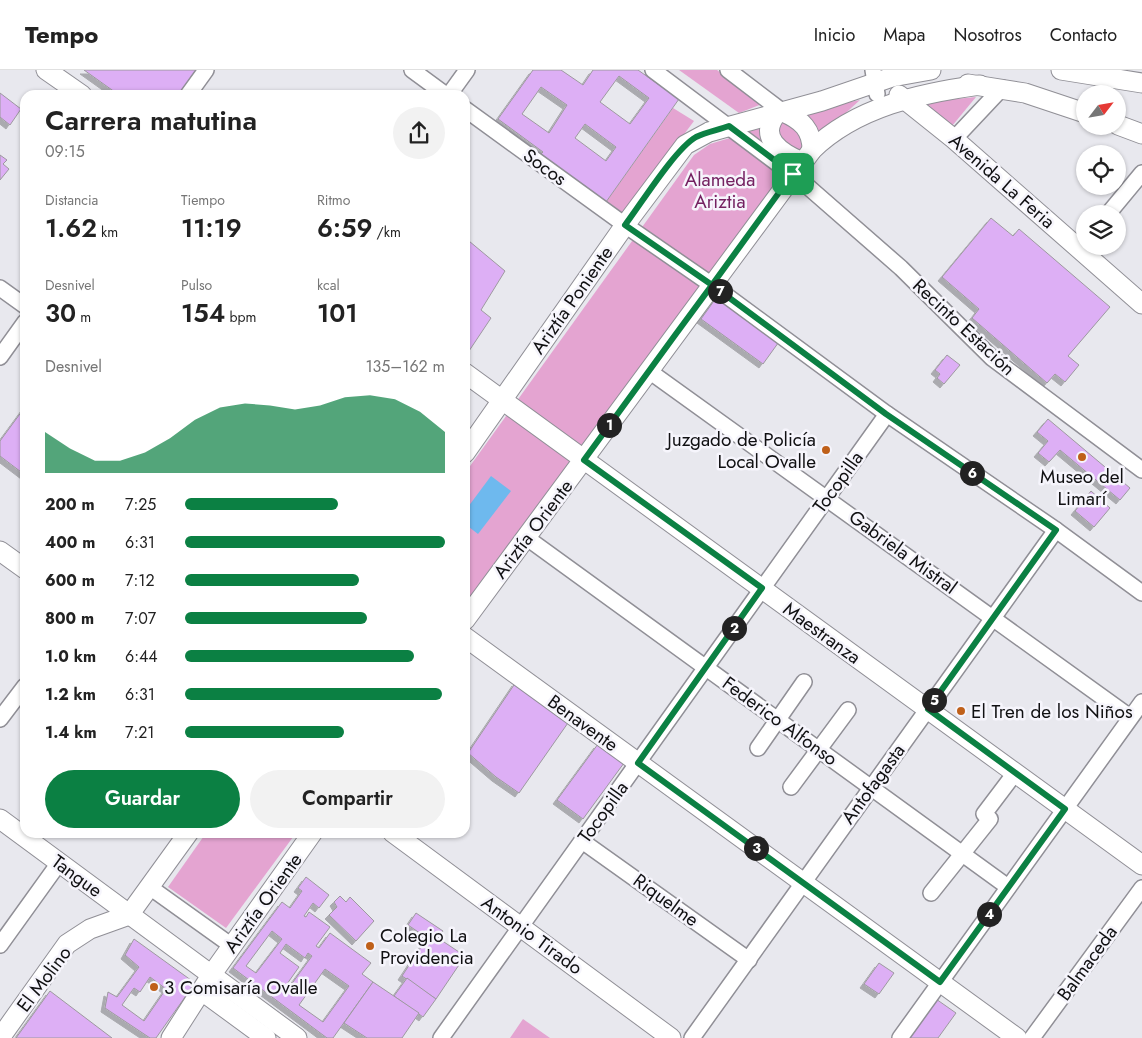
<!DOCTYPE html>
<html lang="es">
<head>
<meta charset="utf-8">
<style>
	body { margin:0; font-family:Jost,sans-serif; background:#f2f2f2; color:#222; height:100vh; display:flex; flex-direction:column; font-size:19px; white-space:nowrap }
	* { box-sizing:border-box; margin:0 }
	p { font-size:16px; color:#767676 }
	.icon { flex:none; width:28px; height:28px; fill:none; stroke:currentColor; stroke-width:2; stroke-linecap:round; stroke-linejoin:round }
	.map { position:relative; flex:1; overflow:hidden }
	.drawer { position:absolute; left:20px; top:20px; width:450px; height:748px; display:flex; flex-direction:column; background:#fff; border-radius:15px; box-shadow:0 1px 4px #0004 }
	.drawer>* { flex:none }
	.needle { width:32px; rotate:59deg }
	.fabs { position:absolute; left:1076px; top:15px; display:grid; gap:10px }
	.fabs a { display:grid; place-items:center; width:50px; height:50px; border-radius:50%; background:#fff; box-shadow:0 1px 4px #0004; font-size:25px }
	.pin { position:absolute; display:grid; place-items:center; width:42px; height:42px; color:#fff; margin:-21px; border-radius:10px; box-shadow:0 2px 8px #0006 }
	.km { position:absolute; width:25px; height:25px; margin:-12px; border-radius:50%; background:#222; color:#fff; font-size:14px; line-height:25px; text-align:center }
	.round { display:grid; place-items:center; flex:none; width:52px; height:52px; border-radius:26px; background:#f2f2f2 }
	.overview { display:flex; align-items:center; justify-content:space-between; height:85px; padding:0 25px }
	h1 { font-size:28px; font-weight:600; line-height:38px }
	.figures { display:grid; grid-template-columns:repeat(3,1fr); gap:8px; height:85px; padding:5px 25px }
	.figures div { display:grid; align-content:center }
	.figures b { font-size:25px; font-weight:600 }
	.figures small { font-size:14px; font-weight:400 }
	.figures p { font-size:14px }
	.chart { height:140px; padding:10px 25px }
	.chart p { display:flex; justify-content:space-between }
	.chart svg { width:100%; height:90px; margin-top:5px; fill:#0b8043; opacity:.7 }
	.cta { display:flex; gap:10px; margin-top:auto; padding:10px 25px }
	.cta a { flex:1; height:58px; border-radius:30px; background:#0b8043; color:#fff; font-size:20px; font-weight:600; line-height:58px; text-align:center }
	.cta a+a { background:#f2f2f2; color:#222 }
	ul { padding:0 25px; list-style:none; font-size:16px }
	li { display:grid; grid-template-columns:80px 60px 1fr; align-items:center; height:38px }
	li i { height:12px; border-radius:6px; background:#0b8043 }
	header { display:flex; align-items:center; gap:30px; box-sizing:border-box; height:70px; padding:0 25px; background:#fff; border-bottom:1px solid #e0e0e0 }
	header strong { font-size:24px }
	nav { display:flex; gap:28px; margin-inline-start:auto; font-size:18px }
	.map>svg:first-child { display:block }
	.green { fill:#e4a4d1 }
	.water { fill:#6eb9ee }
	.building { fill:#ddaff5; stroke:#9d999f; fill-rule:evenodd; filter:url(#shadow) }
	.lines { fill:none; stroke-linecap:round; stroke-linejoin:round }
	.minor-casing { stroke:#908f96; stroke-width:18 }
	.major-casing { stroke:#908f96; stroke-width:21 }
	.minor { stroke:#fff; stroke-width:15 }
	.major { stroke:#fff; stroke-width:19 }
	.route-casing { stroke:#fff; stroke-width:10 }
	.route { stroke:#0b8043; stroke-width:6 }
	.poi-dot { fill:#bf6019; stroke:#f6f5fc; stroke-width:2 }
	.labels { text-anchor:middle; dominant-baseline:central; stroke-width:5; stroke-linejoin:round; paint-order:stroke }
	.street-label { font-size:19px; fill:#101012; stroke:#f6f5fc }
	.park-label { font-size:19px; fill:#742161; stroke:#f6f5fc }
	.poi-label { font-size:19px; fill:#101012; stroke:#f6f5fc; text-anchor:start }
</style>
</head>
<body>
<header>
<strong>Tempo</strong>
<nav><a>Inicio</a><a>Mapa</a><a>Nosotros</a><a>Contacto</a></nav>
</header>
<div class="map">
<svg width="1142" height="968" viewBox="0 0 1142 968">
	<defs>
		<filter id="shadow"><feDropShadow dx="-4" dy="4" stdDeviation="0" flood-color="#0004"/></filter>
	</defs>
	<rect width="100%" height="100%" fill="#e8e8ee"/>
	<g class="green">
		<polygon points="679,0 717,0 762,34 739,43"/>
		<polygon points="976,27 952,56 924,32"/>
		<polygon points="860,30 816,70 795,43"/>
		<polygon points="673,38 694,51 623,146 606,132"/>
		<polygon points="783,49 808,63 802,79 798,82 786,77 776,57"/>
		<polygon points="765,53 775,83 738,61"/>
		<polygon points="733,67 783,105 465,533 465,403 694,85 710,74"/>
		<polygon points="206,763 296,763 226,858 168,817"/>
		<polygon points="523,949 550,968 510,968"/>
	</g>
	<polygon class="water" points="491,406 511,421 478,464 465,454 465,441"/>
	<g class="building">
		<polygon points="84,0 196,0 178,25 119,25"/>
		<path d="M533 0H561L583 15 593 0H638L679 29 606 132 540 85 543 82 498 49ZM619 6 649 28 630 54 600 32ZM541 17 567 35 549 63 522 44ZM585 54 616 77 606 91 575 68Z"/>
		<polygon points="0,23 21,39 10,55 0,47"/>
		<polygon points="0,85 7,90 3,94 9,99 0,110"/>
		<polygon points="991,148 1013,166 1019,159 1110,237 1068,286 1079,295 1065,312 1055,304 1047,313 972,248 979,239 942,207"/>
		<polygon points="469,171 505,201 481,240 491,248 465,287 465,177"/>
		<polygon points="719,224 781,269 763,294 701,249"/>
		<polygon points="947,285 960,295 944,314 937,308 940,304 935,300"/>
		<polygon points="25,337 25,405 0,386 0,371"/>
		<polygon points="1048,349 1130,418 1120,430 1060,380 1049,392 1038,383 1048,371 1037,362"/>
		<polygon points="1091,421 1110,438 1094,457 1075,441"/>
		<polygon points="516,612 570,650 519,723 496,707 468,683"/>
		<polygon points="598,674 624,693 583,749 557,730"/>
		<path d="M306 807 329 825 319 838 313 833 304 846 306 847 309 842 330 857 316 876 319 878 330 863 371 893 362 904 373 912 333 968H327L233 898 282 832 290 838 302 821 298 818ZM272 861 282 869 256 903 246 896ZM286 874 305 888 308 883 312 886 285 923 282 921 299 897 280 883ZM325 899 349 916 323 952 299 935Z"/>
		<polygon points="340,826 346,832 350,827 374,851 356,871 329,845 337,837 334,832"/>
		<polygon points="416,843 443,861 438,868 465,886 436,929 402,906 427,868 408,855"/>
		<path d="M134 869 195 913 156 968H150L105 938 108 922 117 927 139 897 125 885ZM150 907 166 919 144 951 122 935 134 918 140 922Z"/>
		<polygon points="879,893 894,903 879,924 864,914"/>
		<polygon points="407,908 436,929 423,947 394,926"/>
		<polygon points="373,912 419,943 402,968 367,968 344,953"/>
		<polygon points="50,921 112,968 16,968"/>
		<polygon points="936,929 956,943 938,968 908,968"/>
	</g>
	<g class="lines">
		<defs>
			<g id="minor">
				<polyline points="412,0 446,25"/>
				<polyline points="653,0 806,115 901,198 992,288 1142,400"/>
				<polyline points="728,0 783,42"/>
				<polyline points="873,0 877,24"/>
				<polyline points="188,25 206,0"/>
				<polyline points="449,25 467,0"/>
				<polyline points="465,39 625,155 712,215 887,344 1056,460 1142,523"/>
				<polyline points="954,69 1002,18"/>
				<polyline points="1108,144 1142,103"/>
				<polyline points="0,218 25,236"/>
				<polyline points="0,287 25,252"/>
				<polyline points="649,301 1130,647"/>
				<polyline points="527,468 1008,817"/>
				<polyline points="0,649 25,616"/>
				<polyline points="758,678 804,612"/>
				<polyline points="791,717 848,640"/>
				<polyline points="582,771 749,890"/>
				<polyline points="151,818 232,876"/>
				<polyline points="931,823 990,749 984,744 1015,703"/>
				<polyline points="0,875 59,793"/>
				<polyline points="441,968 887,344"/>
				<polyline points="692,968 1056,460"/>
				<polyline points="900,968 1142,632"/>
				<polyline points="1032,968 1142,818"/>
			</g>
			<g id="major">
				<polyline points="46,0 82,25"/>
				<polyline points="1061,0 1142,13"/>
				<polyline points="968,14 1025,23 1085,43"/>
				<polyline points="899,25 954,69 1142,234"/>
				<path d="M783 42C802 50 812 60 812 80"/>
				<path d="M777 43C757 68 781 83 802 92"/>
				<polyline points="1118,55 1142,64"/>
				<polyline points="465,303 1142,795"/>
				<polyline points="465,383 625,155 685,75 709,62 822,31 892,7 931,0"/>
				<polyline points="0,481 25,499"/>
				<path d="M465 550 812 80C856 37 921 23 980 15"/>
				<polyline points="465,567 1017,968"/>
				<polyline points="0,749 297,968"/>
				<polyline points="392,762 671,968"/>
				<polyline points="202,921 266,968"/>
				<polyline points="0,968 67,874 90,859 129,845 189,762"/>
				<polyline points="171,968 212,904 313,762"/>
			</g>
		</defs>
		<use href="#minor" class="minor-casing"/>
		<use href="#major" class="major-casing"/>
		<use href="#minor" class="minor"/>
		<use href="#major" class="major"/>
	</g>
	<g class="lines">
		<defs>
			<path id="route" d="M793 104 791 106 712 215C669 273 627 331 584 390L762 518 638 693 940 912 1065 739 928 639 1056 460 886 344 712 215 625 155C641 134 675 79 696 67 706 62 718 60 729 56L793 104"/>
		</defs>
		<use href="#route" class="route-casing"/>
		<use href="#route" class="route"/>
	</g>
	<g class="poi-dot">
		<circle cx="826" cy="380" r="5"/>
		<circle cx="1082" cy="387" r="5"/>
		<circle cx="961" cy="641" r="5"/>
		<circle cx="370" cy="876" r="5"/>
		<circle cx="154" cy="917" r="5"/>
	</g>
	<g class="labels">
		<g class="street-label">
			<text transform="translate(545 97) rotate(36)">Socos</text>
			<text transform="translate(1002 111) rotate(41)">Avenida La Feria</text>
			<text transform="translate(572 230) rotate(-55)">Ariztía Poniente</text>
			<text transform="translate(964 257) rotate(43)">Recinto Estación</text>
			<text transform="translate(838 412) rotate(-54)">Tocopilla</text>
			<text transform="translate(533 459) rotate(-53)">Ariztía Oriente</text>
			<text transform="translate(903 482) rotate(36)">Gabriela Mistral</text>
			<text transform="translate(822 563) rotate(36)">Maestranza</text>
			<text transform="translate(780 651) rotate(36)">Federico Alfonso</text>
			<text transform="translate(583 653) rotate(36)">Benavente</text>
			<text transform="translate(873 714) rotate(-54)">Antofagasta</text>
			<text transform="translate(603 742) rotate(-54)">Tocopilla</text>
			<text transform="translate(77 806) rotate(36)">Tangue</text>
			<text transform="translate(666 830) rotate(36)">Riquelme</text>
			<text transform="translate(263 833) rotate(-54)">Ariztía Oriente</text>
			<text transform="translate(532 865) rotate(36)">Antonio Tirado</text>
			<text transform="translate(1087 893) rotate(-54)">Balmaceda</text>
			<text transform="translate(44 909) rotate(-53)">El Molino</text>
		</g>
		<g class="park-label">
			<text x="720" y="109">Alameda<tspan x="720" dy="22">Ariztia</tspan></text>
		</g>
		<g class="poi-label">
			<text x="816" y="369" text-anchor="end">Juzgado de Policía<tspan x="816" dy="22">Local Ovalle</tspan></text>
			<text x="1082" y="406" text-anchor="middle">Museo del<tspan x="1082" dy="22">Limarí</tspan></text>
			<text x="971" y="641">El Tren de los Niños</text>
			<text x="380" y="865">Colegio La<tspan x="380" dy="22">Providencia</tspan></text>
			<text x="164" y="917">3 Comisaría Ovalle</text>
		</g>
	</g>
</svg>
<div class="fabs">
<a><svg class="needle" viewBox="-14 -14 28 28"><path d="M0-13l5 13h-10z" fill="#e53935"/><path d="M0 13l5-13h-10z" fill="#767676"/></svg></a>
<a><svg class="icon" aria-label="locate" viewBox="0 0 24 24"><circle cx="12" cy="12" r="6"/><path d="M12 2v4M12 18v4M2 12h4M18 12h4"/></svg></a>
<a><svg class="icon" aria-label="layers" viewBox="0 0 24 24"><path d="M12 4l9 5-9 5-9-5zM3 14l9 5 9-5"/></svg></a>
</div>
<div class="pin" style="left:793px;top:104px;background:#1e9e55"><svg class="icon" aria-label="arrive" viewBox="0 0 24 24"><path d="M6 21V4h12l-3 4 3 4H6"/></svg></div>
<b class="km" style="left:609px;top:355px">1</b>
<b class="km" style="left:734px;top:558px">2</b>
<b class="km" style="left:756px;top:778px">3</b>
<b class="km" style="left:989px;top:844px">4</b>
<b class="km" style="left:934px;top:630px">5</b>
<b class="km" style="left:972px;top:403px">6</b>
<b class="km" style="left:720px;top:221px">7</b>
<section class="drawer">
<div class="overview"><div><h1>Carrera matutina</h1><p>09:15</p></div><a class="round"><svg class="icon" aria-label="share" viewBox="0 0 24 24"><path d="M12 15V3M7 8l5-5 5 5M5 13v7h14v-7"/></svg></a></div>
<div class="figures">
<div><p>Distancia</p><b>1.62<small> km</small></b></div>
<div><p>Tiempo</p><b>11:19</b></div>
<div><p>Ritmo</p><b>6:59<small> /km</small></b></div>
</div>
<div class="figures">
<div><p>Desnivel</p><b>30<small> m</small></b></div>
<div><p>Pulso</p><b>154<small> bpm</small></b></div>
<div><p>kcal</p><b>101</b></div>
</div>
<div class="chart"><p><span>Desnivel</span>135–162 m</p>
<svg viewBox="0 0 160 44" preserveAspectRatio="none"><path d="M0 44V24L10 32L20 38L30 38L40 34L50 27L60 18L70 12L80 10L90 11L100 13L110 11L120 7L130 6L140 8L150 14L160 24V44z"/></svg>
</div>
<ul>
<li><b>200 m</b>7:25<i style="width:59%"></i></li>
<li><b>400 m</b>6:31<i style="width:100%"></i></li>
<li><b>600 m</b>7:12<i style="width:67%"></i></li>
<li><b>800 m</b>7:07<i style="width:70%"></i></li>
<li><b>1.0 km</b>6:44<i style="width:88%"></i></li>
<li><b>1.2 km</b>6:31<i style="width:99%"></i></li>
<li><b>1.4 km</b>7:21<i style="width:61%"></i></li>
</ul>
<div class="cta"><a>Guardar</a><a>Compartir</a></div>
</section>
</div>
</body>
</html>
